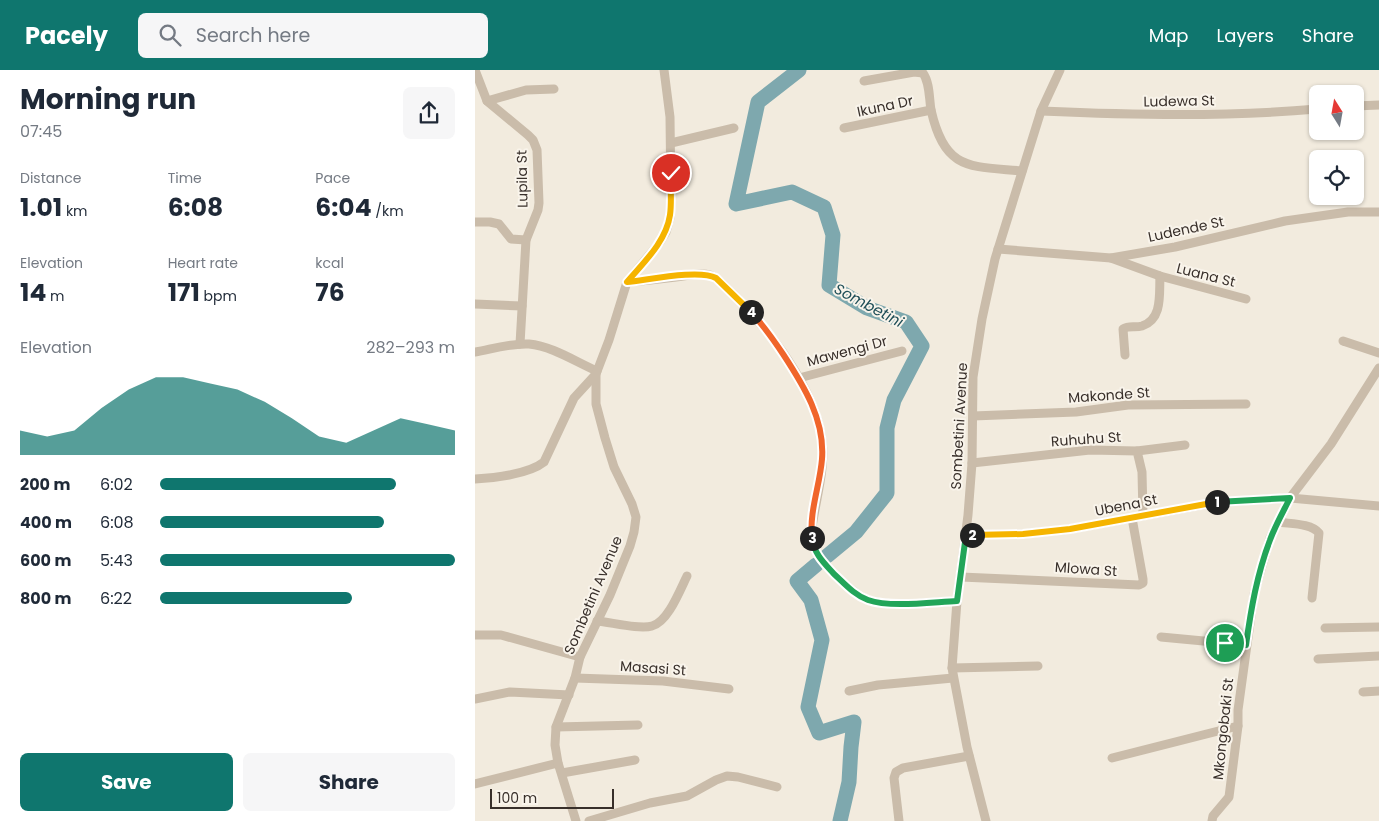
<!DOCTYPE html>
<html lang="en">
<head>
<meta charset="utf-8">
<style>
	body { margin:0; font-family:Poppins,sans-serif; background:#f6f6f7; color:#1f2937; height:100vh; display:flex; flex-direction:column; font-size:19px; white-space:nowrap }
	* { box-sizing:border-box; margin:0 }
	p { font-size:16px; color:#747a83 }
	.icon { flex:none; width:28px; height:28px; fill:none; stroke:currentColor; stroke-width:2; stroke-linecap:round; stroke-linejoin:round }
	.map { position:relative; flex:1; overflow:hidden }
	.drawer { display:flex; flex-direction:column; background:#fff; width:475px }
	.drawer>* { flex:none }
	.needle { width:32px; rotate:349deg }
	.fabs { position:absolute; left:834px; top:15px; display:grid; gap:10px }
	.fabs a { display:grid; place-items:center; width:55px; height:55px; border-radius:8px; background:#fff; box-shadow:0 1px 4px #0004; font-size:25px }
	.scale { position:absolute; left:15px; bottom:12px; width:124px; box-sizing:border-box; padding-left:5px; border:2px solid #382f2a; border-top:0; font-size:14px; line-height:18px; white-space:nowrap; color:#382f2a; -webkit-text-stroke:4px #f9f4eb; paint-order:stroke }
	.pin { position:absolute; display:grid; place-items:center; width:42px; height:42px; color:#fff; margin:-21px; border:2px solid #fff; border-radius:50%; box-shadow:0 1px 5px #0007 }
	.km { position:absolute; width:25px; height:25px; margin:-12px; border-radius:50%; background:#222; color:#fff; font-size:14px; line-height:25px; text-align:center }
	.round { display:grid; place-items:center; flex:none; width:52px; height:52px; border-radius:8px; background:#f6f6f7 }
	.overview { display:flex; align-items:center; justify-content:space-between; height:85px; padding:0 20px }
	h1 { font-size:28px; font-weight:700; line-height:38px }
	.metrics { display:grid; grid-template-columns:repeat(3,1fr); gap:8px; height:85px; padding:5px 20px }
	.metrics div { display:grid; align-content:center }
	.metrics b { font-size:25px; font-weight:700 }
	.metrics small { font-size:14px; font-weight:400 }
	.metrics p { font-size:14px }
	.chart { height:140px; padding:10px 20px }
	.chart p { display:flex; justify-content:space-between }
	.chart svg { width:100%; height:90px; margin-top:5px; fill:#0f766e; opacity:.7 }
	.primary-button { display:flex; gap:10px; margin-top:auto; padding:10px 20px }
	.primary-button a { flex:1; height:58px; border-radius:8px; background:#0f766e; color:#fff; font-size:20px; font-weight:700; line-height:58px; text-align:center }
	.primary-button a+a { background:#f6f6f7; color:#1f2937 }
	ul { padding:0 20px; list-style:none; font-size:16px }
	li { display:grid; grid-template-columns:80px 60px 1fr; align-items:center; height:38px }
	li i { height:12px; border-radius:6px; background:#0f766e }
	header { display:flex; align-items:center; gap:30px; box-sizing:border-box; height:70px; padding:0 25px; background:#0f766e; color:#fff }
	header strong { font-size:24px }
	nav { display:flex; gap:28px; margin-inline-start:auto; font-size:18px }
	.search { width:350px; height:45px; background:#f6f6f7; display:flex; align-items:center; gap:12px; box-sizing:border-box; padding:0 18px; border-radius:8px; color:#747a83; font-size:19px }
	main { display:flex; flex:1; min-height:0 }
	.map>svg:first-child { display:block }
	.lines { fill:none; stroke-linecap:round; stroke-linejoin:round }
	.river { stroke:#7ea8ae; stroke-width:15 }
	.minor { stroke:#cabcaa; stroke-width:9 }
	.split-1-casing { stroke:#fff; stroke-width:10 }
	.split-2-casing { stroke:#fff; stroke-width:10 }
	.split-3-casing { stroke:#fff; stroke-width:10 }
	.split-4-casing { stroke:#fff; stroke-width:10 }
	.split-5-casing { stroke:#fff; stroke-width:10 }
	.split-1 { stroke:#22a559; stroke-width:6 }
	.split-2 { stroke:#f5b400; stroke-width:6 }
	.split-3 { stroke:#22a559; stroke-width:6 }
	.split-4 { stroke:#f0652b; stroke-width:6 }
	.split-5 { stroke:#f5b400; stroke-width:6 }
	.labels { text-anchor:middle; dominant-baseline:central; stroke-width:4; stroke-linejoin:round; paint-order:stroke }
	.street-label { font-size:14px; fill:#382f2a; stroke:#f9f4eb }
	.water-label { font-size:15px; font-style:italic; fill:#204f58; stroke:#f9f4eb }
</style>
</head>
<body>
<header>
<strong>Pacely</strong>
<div class="search"><svg class="icon" aria-label="search" viewBox="0 0 24 24"><circle cx="10" cy="10" r="6"/><path d="M15 15l6 6"/></svg>Search here</div>
<nav><a>Map</a><a>Layers</a><a>Share</a></nav>
</header>
<main>
<section class="drawer">
<div class="overview"><div><h1>Morning run</h1><p>07:45</p></div><a class="round"><svg class="icon" aria-label="share" viewBox="0 0 24 24"><path d="M12 15V3M7 8l5-5 5 5M5 13v7h14v-7"/></svg></a></div>
<div class="metrics">
<div><p>Distance</p><b>1.01<small> km</small></b></div>
<div><p>Time</p><b>6:08</b></div>
<div><p>Pace</p><b>6:04<small> /km</small></b></div>
</div>
<div class="metrics">
<div><p>Elevation</p><b>14<small> m</small></b></div>
<div><p>Heart rate</p><b>171<small> bpm</small></b></div>
<div><p>kcal</p><b>76</b></div>
</div>
<div class="chart"><p><span>Elevation</span>282–293 m</p>
<svg viewBox="0 0 160 44" preserveAspectRatio="none"><path d="M0 44V32L10 35L20 32L30 21L40 12L50 6L60 6L70 9L80 12L90 18L100 26L110 35L120 38L130 32L140 26L150 29L160 32V44z"/></svg>
</div>
<ul>
<li><b>200 m</b>6:02<i style="width:80%"></i></li>
<li><b>400 m</b>6:08<i style="width:76%"></i></li>
<li><b>600 m</b>5:43<i style="width:100%"></i></li>
<li><b>800 m</b>6:22<i style="width:65%"></i></li>
</ul>
<div class="primary-button"><a>Save</a><a>Share</a></div>
</section>
<div class="map">
<svg width="904" height="751" viewBox="0 0 904 751">
	<rect width="100%" height="100%" fill="#f2ebde"/>
	<g class="lines">
		<g class="river">
			<polyline points="324,0 283,32 261,134 317,122 349,137 358,165 354,215 392,238 431,252 447,276 419,330 412,358 412,423 381,462 352,486"/>
			<polyline points="341,495 322,511 336,530 347,570 333,637 344,663 379,652 376,677 374,712 365,751"/>
		</g>
		<g class="minor">
			<polyline points="0,0 12,31"/>
			<path d="M389 11 439 2 448 3C455 13 454 28 456 40 470 101 494 96 547 101"/>
			<polyline points="880,36 904,35"/>
			<path d="M566 41C658 45 750 47 842 39"/>
			<polyline points="369,58 456,40"/>
			<polyline points="196,73 259,58"/>
			<polyline points="0,152 15,152 24,154 36,169 51,170"/>
			<polyline points="523,179 636,188 700,177 810,151 873,142 904,142"/>
			<polyline points="636,188 685,206 771,229"/>
			<path d="M152 212C168 211 185 209 201 207 211 206 224 202 235 205 244 208 251 218 258 224 295 261 340 317 347 371 351 400 339 435 336 465 338 482 347 492 359 504 369 513 380 525 393 530 415 538 458 532 482 531"/>
			<polyline points="0,234 47,236"/>
			<polyline points="868,271 904,283"/>
			<polyline points="45,274 51,170 63,140 64,133 62,80 58,70 53,65 12,31 51,20 79,19"/>
			<path d="M0 282C17 279 36 273 54 274 77 276 101 292 122 301"/>
			<path d="M650 285 648 259C654 255 660 258 667 256 688 249 684 224 685 206"/>
			<polyline points="324,308 427,281"/>
			<polyline points="498,346 601,342 653,335 771,334"/>
			<polyline points="662,381 710,375"/>
			<polyline points="497,393 615,380 662,381 667,402 668,445"/>
			<path d="M0 409C19 408 54 404 69 392L99 328 121 304"/>
			<path d="M803 452C815 454 836 453 844 463L837 528"/>
			<polyline points="491,465 548,464 595,459 744,432 815,428 904,436"/>
			<polyline points="486,507 664,515 668,513 668,509 657,448"/>
			<path d="M122 551C135 552 165 560 177 556 193 552 205 520 212 506"/>
			<polyline points="850,558 904,557"/>
			<polyline points="0,565 26,565 105,587"/>
			<polyline points="686,567 771,575"/>
			<polyline points="843,589 904,586"/>
			<polyline points="477,598 563,596"/>
			<polyline points="100,608 188,611 254,619"/>
			<polyline points="374,621 403,615 478,608"/>
			<polyline points="888,622 904,621"/>
			<polyline points="0,629 35,622 94,625"/>
			<polyline points="81,657 163,655"/>
			<polyline points="637,688 763,656"/>
			<polyline points="87,703 160,690"/>
			<polyline points="0,714 83,693"/>
			<polyline points="101,751 83,693 80,675 81,657 100,608 105,587 135,525 155,476 159,462 161,447 157,434 139,397 130,368 121,334 121,304 134,270 152,212 185,172 191,162 195,148 196,130 195,47 189,0"/>
			<polyline points="114,751 175,733 212,726 241,710 252,706 263,707 302,717"/>
			<polyline points="424,751 419,708 421,702 428,698 494,686"/>
			<polyline points="511,751 492,677 477,598 482,531 493,445 497,393 498,307 507,249 520,189 566,41 585,0"/>
			<polyline points="737,751 738,746 754,727 763,656 763,640 779,524 795,468 815,428 856,374 904,298"/>
		</g>
	</g>
	<g class="lines">
		<defs>
			<path id="split-1" d="M742 432 815 428C808 442 800 456 795 470 782 504 776 539 771 575L750 573"/>
			<polyline id="split-2" points="497,465 548,464 595,459 742,432"/>
			<path id="split-3" d="M337 468C339 484 349 493 359 504 369 513 379 525 393 530 415 538 458 532 482 531L491 465H497"/>
			<path id="split-4" d="M276 242C288 255 298 269 308 284 329 316 350 350 347 389 345 415 334 442 337 468"/>
			<path id="split-5" d="M196 103C195 117 197 131 195 145 191 172 168 193 152 212 173 210 224 199 241 208L276 242"/>
		</defs>
		<use href="#split-1" class="split-1-casing"/>
		<use href="#split-2" class="split-2-casing"/>
		<use href="#split-3" class="split-3-casing"/>
		<use href="#split-4" class="split-4-casing"/>
		<use href="#split-5" class="split-5-casing"/>
		<use href="#split-1" class="split-1"/>
		<use href="#split-2" class="split-2"/>
		<use href="#split-3" class="split-3"/>
		<use href="#split-4" class="split-4"/>
		<use href="#split-5" class="split-5"/>
	</g>
	<g class="labels">
		<g class="street-label">
			<text transform="translate(704 31) rotate(-1)">Ludewa St</text>
			<text transform="translate(410 36) rotate(-12)">Ikuna Dr</text>
			<text transform="translate(47 109) rotate(-91)">Lupila St</text>
			<text transform="translate(711 159) rotate(-12)">Ludende St</text>
			<text transform="translate(731 205) rotate(14)">Luana St</text>
			<text transform="translate(372 281) rotate(-15)">Mawengi Dr</text>
			<text transform="translate(634 325) rotate(-4)">Makonde St</text>
			<text transform="translate(484 356) rotate(-87)">Sombetini Avenue</text>
			<text transform="translate(611 369) rotate(-4)">Ruhuhu St</text>
			<text transform="translate(651 435) rotate(-11)">Ubena St</text>
			<text transform="translate(611 499) rotate(4)">Mlowa St</text>
			<text transform="translate(118 525) rotate(-67)">Sombetini Avenue</text>
			<text transform="translate(178 598) rotate(4)">Masasi St</text>
			<text transform="translate(748 659) rotate(-84)">Mkongobaki St</text>
		</g>
		<g class="water-label">
			<text transform="translate(394 235) rotate(28)">Sombetini</text>
		</g>
	</g>
</svg>
<div class="fabs">
<a><svg class="needle" viewBox="-14 -14 28 28"><path d="M0-13l5 13h-10z" fill="#e53935"/><path d="M0 13l5-13h-10z" fill="#747a83"/></svg></a>
<a><svg class="icon" aria-label="locate" viewBox="0 0 24 24"><circle cx="12" cy="12" r="6"/><path d="M12 2v4M12 18v4M2 12h4M18 12h4"/></svg></a>
</div>
<div class="scale">100 m</div>
<div class="pin" style="left:750px;top:573px;background:#1e9e55"><svg class="icon" aria-label="arrive" viewBox="0 0 24 24"><path d="M6 21V4h12l-3 4 3 4H6"/></svg></div>
<div class="pin" style="left:196px;top:103px;background:#d93025"><svg class="icon" aria-label="check" viewBox="0 0 24 24"><path d="M5 12l5 5 9-10"/></svg></div>
<b class="km" style="left:742px;top:432px">1</b>
<b class="km" style="left:497px;top:465px">2</b>
<b class="km" style="left:337px;top:468px">3</b>
<b class="km" style="left:276px;top:242px">4</b>
</div>
</main>
</body>
</html>
